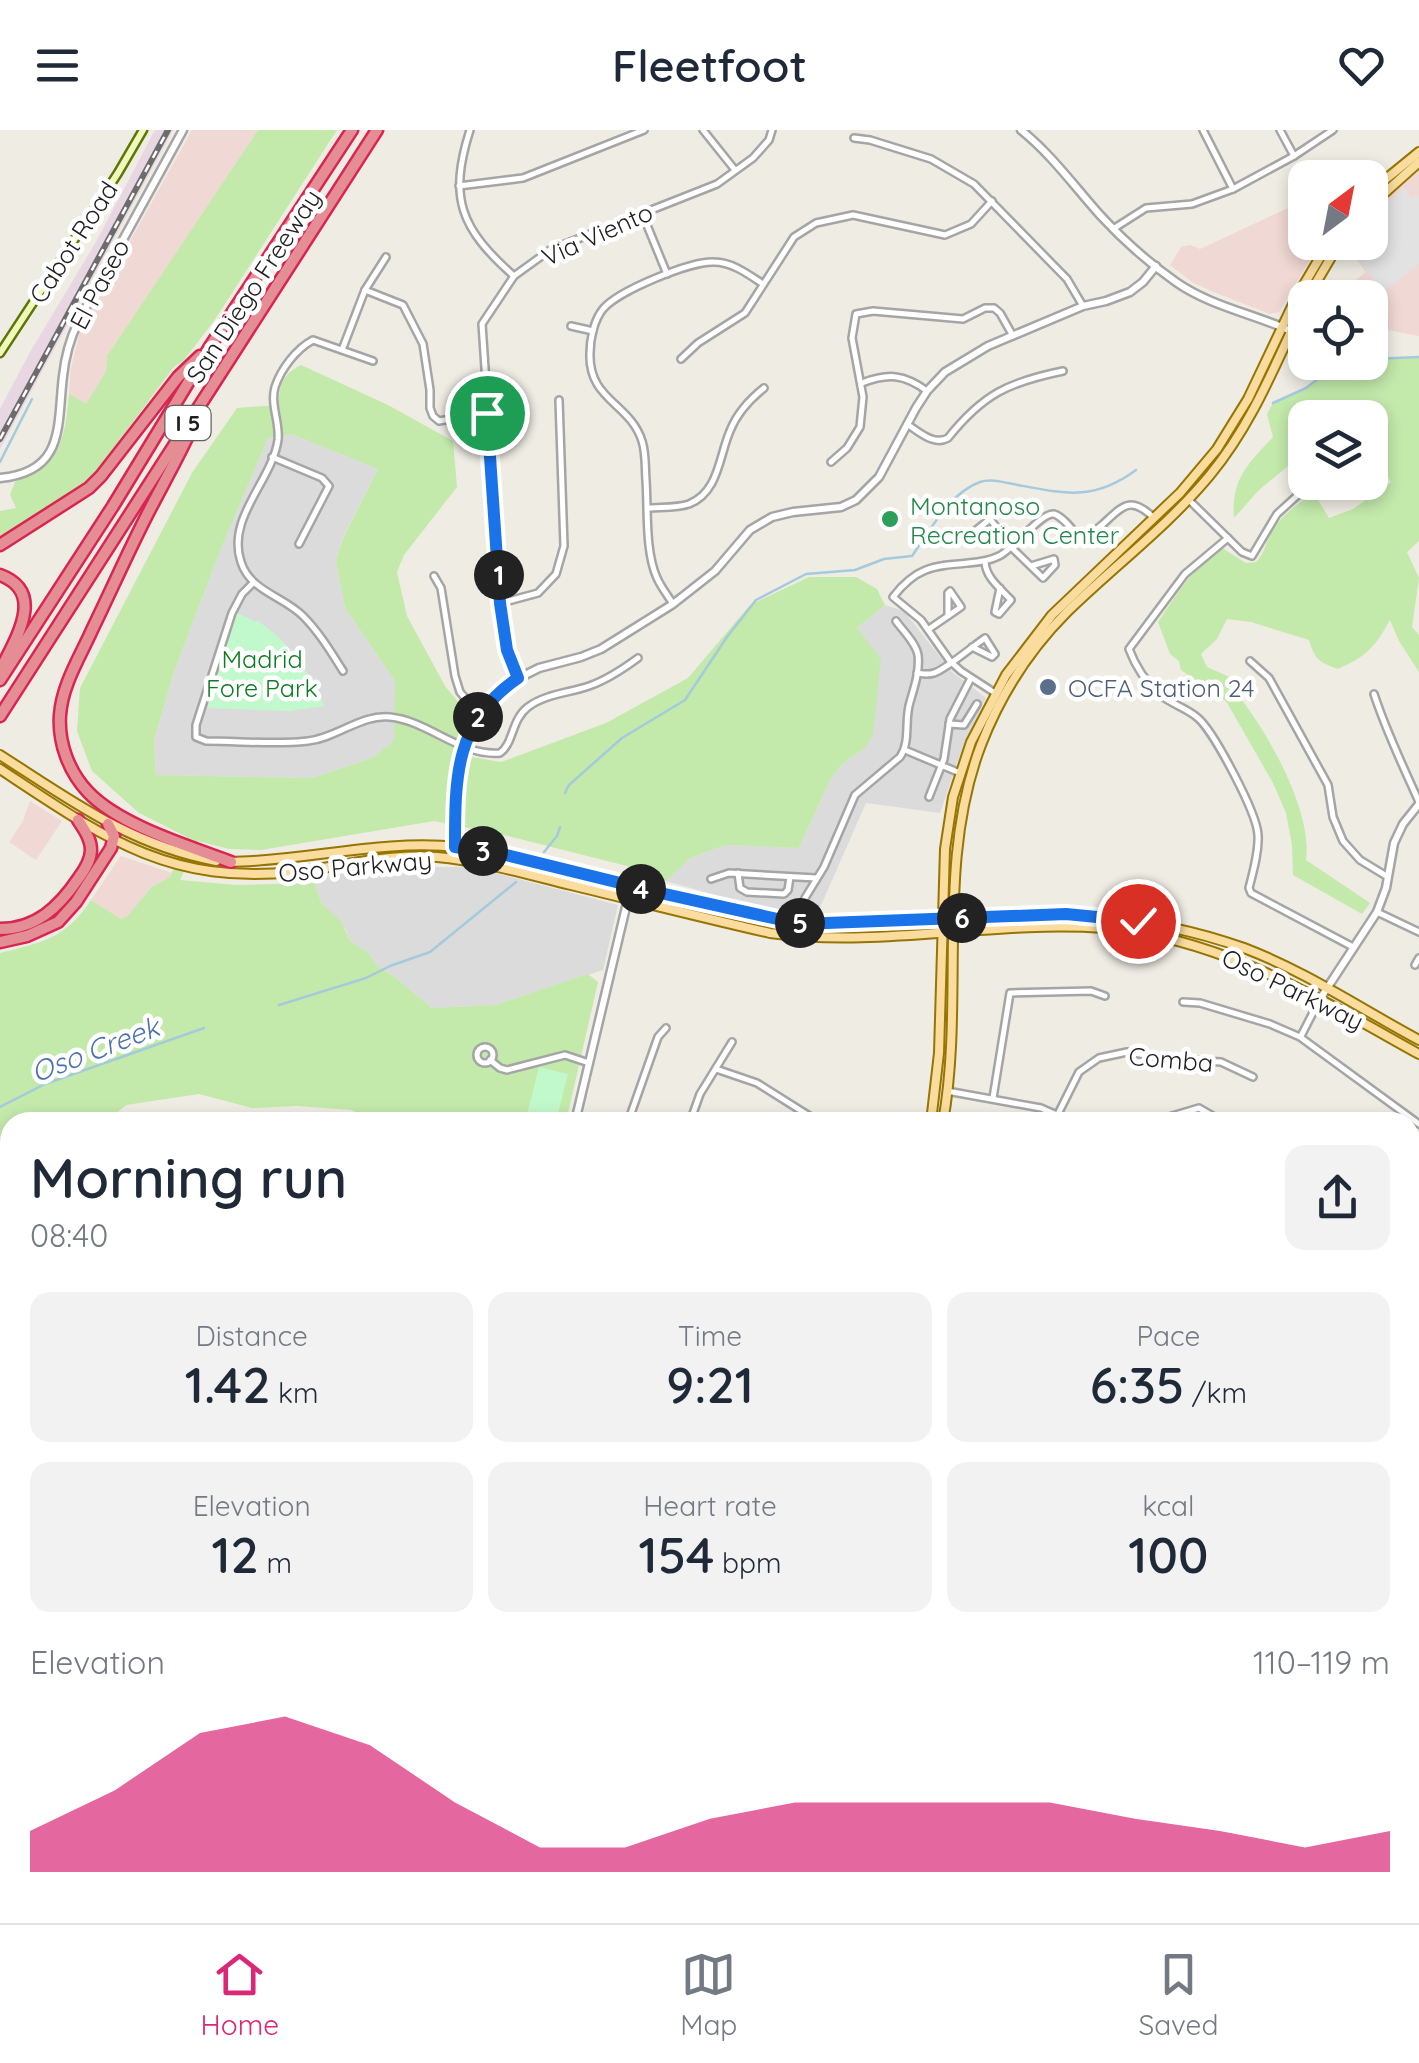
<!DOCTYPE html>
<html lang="en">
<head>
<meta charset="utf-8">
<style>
	body { margin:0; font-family:Quicksand,sans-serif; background:#f2f2f3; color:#1f2937; height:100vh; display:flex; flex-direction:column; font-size:38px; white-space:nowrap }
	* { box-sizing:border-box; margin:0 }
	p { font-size:32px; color:#747a83 }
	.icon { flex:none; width:55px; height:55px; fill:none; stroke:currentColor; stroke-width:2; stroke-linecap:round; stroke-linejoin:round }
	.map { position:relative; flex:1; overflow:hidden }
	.sheet { position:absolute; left:0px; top:982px; width:1420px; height:812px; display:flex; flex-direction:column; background:#fff; border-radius:30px 30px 0 0; box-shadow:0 5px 15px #0003 }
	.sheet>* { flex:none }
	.needle { width:65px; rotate:32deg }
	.buttons { position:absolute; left:1288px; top:30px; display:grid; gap:20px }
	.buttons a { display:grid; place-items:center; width:100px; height:100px; border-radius:20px; background:#fff; box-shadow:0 5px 15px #0003; font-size:50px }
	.pin { position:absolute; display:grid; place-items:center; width:85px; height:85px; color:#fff; margin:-42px; border:5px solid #fff; border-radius:50%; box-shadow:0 2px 10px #0007 }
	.km { position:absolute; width:50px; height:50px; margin:-25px; border-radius:50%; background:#222; color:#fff; font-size:28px; line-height:50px; text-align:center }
	.round { display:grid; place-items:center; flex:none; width:105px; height:105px; border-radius:20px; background:#f2f2f3 }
	.overview { display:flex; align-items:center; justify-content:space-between; height:170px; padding:0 30px }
	h1 { font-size:55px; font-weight:600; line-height:75px }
	.figures { display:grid; grid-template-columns:repeat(3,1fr); gap:15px; height:170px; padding:10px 30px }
	.figures div { display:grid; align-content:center; border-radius:20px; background:#f2f2f3; text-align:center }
	.figures b { font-size:50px; font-weight:600 }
	.figures small { font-size:28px; font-weight:400 }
	.figures p { font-size:28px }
	.chart { height:280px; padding:20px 30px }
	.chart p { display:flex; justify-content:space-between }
	.chart svg { width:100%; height:180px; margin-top:10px; fill:#db2777; opacity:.7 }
	header { display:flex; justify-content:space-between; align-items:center; height:130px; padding:0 30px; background:#fff; font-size:45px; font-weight:600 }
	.menu { display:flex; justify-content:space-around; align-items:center; height:140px; border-top:2px solid #e0e1e3; background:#fff; font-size:28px; color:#747a83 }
	.menu a { display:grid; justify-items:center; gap:5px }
	.menu .on { color:#db2777 }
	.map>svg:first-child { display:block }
	.residential { fill:#dcdbdb }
	.commercial { fill:#f0d8d4 }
	.industrial { fill:#e8d6e3 }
	.grass { fill:#c3e9ab; fill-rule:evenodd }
	.park { fill:#c2f9cc }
	.parking { fill:#e2e2e2 }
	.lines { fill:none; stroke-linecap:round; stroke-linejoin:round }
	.stream { stroke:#a5cadc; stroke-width:2.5 }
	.minor-casing { stroke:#a5a5a5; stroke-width:10 }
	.tertiary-casing { stroke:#a5a5a5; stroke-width:11 }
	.secondary-casing { stroke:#5d7406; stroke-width:11 }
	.primary-casing { stroke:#967502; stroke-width:12 }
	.motorway-casing { stroke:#d82651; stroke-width:15 }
	.minor { stroke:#fff; stroke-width:5 }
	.tertiary { stroke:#fff; stroke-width:6 }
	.secondary { stroke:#eff9b9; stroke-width:6 }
	.primary { stroke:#fadc9e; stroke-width:8 }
	.motorway { stroke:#e58d94; stroke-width:10 }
	.rail-casing { stroke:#6c6c6c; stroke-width:6 }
	.rail { stroke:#fff; stroke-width:2.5; stroke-dasharray:8; stroke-linecap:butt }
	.route-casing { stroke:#fff; stroke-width:20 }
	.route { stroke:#1a73e8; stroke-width:12 }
	.leisure-dot { fill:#2e9e5b; stroke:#fff; stroke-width:4 }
	.service-dot { fill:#5c6f8a; stroke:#fff; stroke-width:4 }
	.labels { text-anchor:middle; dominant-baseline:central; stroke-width:9; stroke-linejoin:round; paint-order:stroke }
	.shield { fill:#fff; stroke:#626262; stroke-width:2.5 }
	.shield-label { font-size:22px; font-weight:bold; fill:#1e1e1e }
	.street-label { font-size:25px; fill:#1e1e1e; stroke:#fff }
	.leisure-label { font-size:25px; fill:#27864d; stroke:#fff; text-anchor:start }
	.park-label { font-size:25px; fill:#0d7b22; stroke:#fff }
	.service-label { font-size:25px; fill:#4e5e75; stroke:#fff; text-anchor:start }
	.water-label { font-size:28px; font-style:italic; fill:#4c72ad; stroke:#fff }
</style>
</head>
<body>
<header><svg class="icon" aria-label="menu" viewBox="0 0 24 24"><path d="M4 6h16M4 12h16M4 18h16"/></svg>Fleetfoot<svg class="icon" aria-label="heart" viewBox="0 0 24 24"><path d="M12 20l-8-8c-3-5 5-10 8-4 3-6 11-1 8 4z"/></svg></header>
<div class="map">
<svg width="1419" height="1793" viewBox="0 0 1419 1793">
	<rect width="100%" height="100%" fill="#efece4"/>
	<g class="residential">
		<polygon points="291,304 378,339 343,407 336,431 345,478 395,551 395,611 372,628 312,648 156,645 154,610 174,542 220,421 268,308"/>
		<polygon points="885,475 904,481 952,542 986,568 959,628 940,683 866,673 815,789 789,786 666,751 690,728 726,715 799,718 830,650 841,635 866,617 857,498"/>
		<polygon points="420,737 464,737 488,741 618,775 603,840 495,875 432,878 396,848 376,835 369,823 350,811 345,798 322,774 314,753 326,745 376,738"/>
	</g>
	<g class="commercial">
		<polygon points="192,0 258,0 107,226 106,241 86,274 69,263 71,238 80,201"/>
		<polygon points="1419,40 1419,206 1388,200 1370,205 1370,168 1333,168 1366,142 1348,117 1350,113 1370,112 1370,85 1391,63"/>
		<polygon points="1299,73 1305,87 1305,112 1320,113 1279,182 1270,184 1211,161 1192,152 1170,135 1181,117 1190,115 1200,119"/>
		<polygon points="30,671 62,691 36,730 9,712 22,693"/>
		<polygon points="121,726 172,743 170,747 150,757 129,786 121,789 91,770"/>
	</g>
	<polygon class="industrial" points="155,0 173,0 0,319 0,279 29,224 96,112"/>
	<g class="grass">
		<path d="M258 0H337L214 191 184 230 173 238 89 351 67 368 0 408V381L16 378 10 365 15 352C62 332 65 309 69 263L86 274 106 241 107 226Z"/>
		<path d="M1419 227V411L1407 422 1419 448 1412 497 1419 505V542L1399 511 1390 490C1375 517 1367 526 1338 539 1319 532 1315 530 1309 510L1251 492 1227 489 1217 509 1201 524 1207 537 1234 549 1228 553C1262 591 1313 678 1306 730L1370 773 1362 784 1293 745 1292 715 1286 683 1273 653 1226 571 1181 540 1179 531 1170 524 1158 492C1180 460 1190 441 1222 418L1246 433 1256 432C1263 425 1264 419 1268 410 1277 388 1294 376 1314 363L1329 388 1353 379 1391 352C1380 332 1359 304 1375 282L1370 277 1353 287 1305 288V322L1259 360 1234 388C1231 349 1248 334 1273 307L1267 284 1273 273 1306 258 1340 233 1370 232V229Z"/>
		<path d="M301 235 388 275 453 311 457 357 404 425 397 442 407 486 445 556 468 584 454 624 501 632 606 593 688 548 750 475 809 447H856L877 459 885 475 857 498 881 529 873 604 866 617 841 635 830 650 799 718 726 715 690 728 666 751 627 736 508 706 434 691 261 720 229 719 198 711 180 750 236 755 314 753 322 774 341 791 350 811 369 823 376 835 396 848 432 878 495 875 588 844 598 852 566 992H379L351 980 297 976 252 978 199 964 126 975 106 992H10V1056L0 1057V823C43 812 65 809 91 770L121 789 128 786 151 757 170 747 187 707 139 683 92 641 77 601 80 558 192 343 237 278 278 275C280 254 282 245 301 235ZM291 304 378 339 343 408 336 431 345 478 395 551 394 611 372 628 312 648 156 645 154 610 174 542 220 421 268 308Z"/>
		<polygon points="10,1204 10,1303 0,1317 0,1205"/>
	</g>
	<g class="park">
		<path d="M237 483 256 492 258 491C287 511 311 542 324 576L289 581 207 578Z"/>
		<polygon points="539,937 568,944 556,992 525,992"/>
	</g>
	<polygon class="parking" points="1404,57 1412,69 1419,65 1419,134 1382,162 1350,118 1356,115 1355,113 1370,112 1370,90"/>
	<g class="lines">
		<g class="stream">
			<polyline points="1370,229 1419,227"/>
			<polyline points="1273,273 1306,258 1340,232"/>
			<polyline points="0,332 32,269"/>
			<path d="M565 663 569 655 622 608 685 570 727 507 756 470 806 444 855 440 884 429 912 426C930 401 949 363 980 352 992 348 1006 353 1018 355 1066 364 1094 371 1136 340"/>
			<polyline points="544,722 557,706 560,697"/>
			<polyline points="279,875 366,848 390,836 430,822 516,752"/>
			<polyline points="0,977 45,954 204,898"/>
		</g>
		<defs>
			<g id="minor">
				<path d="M470 0C448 69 461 99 514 146"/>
				<polyline points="703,0 735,40"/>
				<polyline points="1203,0 1233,59"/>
				<polyline points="1280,0 1294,26"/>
				<polyline points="854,8 870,10 931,29 974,54 1067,149 1083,176"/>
				<polyline points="459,56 523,48 644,0"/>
				<polyline points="642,83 667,144"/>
				<polyline points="1113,99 1146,78 1192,74 1233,59 1294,26 1333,0"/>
				<polyline points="365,160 403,175 423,214 430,260 430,278 433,286 439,291 487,283"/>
				<polyline points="571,196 593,201"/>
				<polyline points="342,220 365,160 386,127"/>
				<polyline points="681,229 698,213 745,183 794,107 816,93 853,85 945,105 971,94 992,71"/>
				<path d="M862 253C888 243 904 244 927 261"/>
				<path d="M907 294C919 302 934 316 948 308 983 264 1009 252 1063 241"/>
				<polyline points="272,327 322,348 329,356 299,414"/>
				<polyline points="831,332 847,318 860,297 863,267 852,208 856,184 873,181 963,189 985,178 994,178 1000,183 1013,206"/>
				<polyline points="1188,369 1242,422 1252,426 1277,384 1299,364 1317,352"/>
				<path d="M649 378C662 377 677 378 689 374 719 362 719 326 730 301 737 283 749 270 764 258"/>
				<polyline points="1000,402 977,405 974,402 990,389 1012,418 1043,448 1055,435 1054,429 1031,436"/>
				<path d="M1228 408 1185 444 1129 519C1135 535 1146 552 1159 564 1171 574 1187 578 1198 588 1214 602 1257 683 1258 705 1259 722 1253 742 1249 758L1251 763 1353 817"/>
				<path d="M985 432C986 448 1000 458 1011 470L999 484 995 482 1000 458"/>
				<polyline points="434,446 441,458 455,546 460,562 479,584"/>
				<path d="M253 453 242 464 232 483 196 595V607L206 611C240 611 275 615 308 611 337 608 361 584 390 587 429 591 459 626 500 623 514 613 511 590 528 577 545 564 569 563 589 556 607 550 623 539 638 528"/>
				<polyline points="501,473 538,463 556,444 564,416 559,270"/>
				<path d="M673 474C668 466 661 457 657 448 645 422 648 379 646 350 645 338 646 323 642 311 630 273 588 270 590 223 590 209 594 190 603 179 618 161 690 131 714 132 732 132 748 144 763 154"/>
				<polyline points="929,499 961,477 950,461 948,463 948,486"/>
				<polyline points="1250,531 1269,548 1328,655 1333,687 1343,711 1360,730 1388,747"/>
				<path d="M343 541C331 522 319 502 303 486 283 466 250 461 241 432 226 388 272 351 278 310 280 292 270 275 275 257 281 239 296 219 313 210L373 231"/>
				<path d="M917 543C924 544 928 545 934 543 945 540 973 516 985 508L995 524 992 527 972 517"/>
				<polyline points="518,547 507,520 501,473 482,194 514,146 550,120 717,54 753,28 769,10 772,0"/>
				<path d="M995 563 961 541 950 531 921 490 893 467C916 437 933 436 968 433 979 432 989 431 999 426 1014 419 1041 382 1054 384 1064 387 1075 403 1082 411 1089 406 1096 400 1103 394 1123 376 1130 365 1154 388"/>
				<path d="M1374 564C1386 601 1403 636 1419 672"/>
				<polyline points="949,594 964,595 977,574"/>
				<polyline points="905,620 960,643"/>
				<polyline points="929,667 944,629 950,589 971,548"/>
				<polyline points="738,743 740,758 747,762 784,764 788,760 790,747"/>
				<polyline points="711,749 729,743 816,748"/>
				<polyline points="1377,782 1419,802"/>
				<path d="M800 793 805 768 824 737 855 665 900 627C911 611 904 590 910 572 914 558 920 541 918 525 916 513 903 501 896 491"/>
				<polyline points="1415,835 1419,828"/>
				<polyline points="1183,872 1200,873 1270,894 1300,907 1419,994"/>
				<polyline points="1301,906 1320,869"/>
				<circle cx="485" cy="925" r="8"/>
				<polyline points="490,930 500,938 507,940 565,925 589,933"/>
				<polyline points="716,939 757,953 819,992"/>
				<polyline points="947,961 1041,978 1073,992"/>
				<polyline points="993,968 1010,863 1091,861 1105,866"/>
				<polyline points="1058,984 1079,942 1099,928 1127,922 1172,929 1221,932 1253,947"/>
				<polyline points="628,992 658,907 666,898"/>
				<polyline points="690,992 700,964 732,912"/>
				<polyline points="1152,992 1199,978 1223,992"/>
				<polyline points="1410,1059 1419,1062"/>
				<polyline points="0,1087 3,1086 10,1088"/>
				<polyline points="0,1119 10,1106"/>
				<polyline points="1410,1123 1419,1131"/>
				<polyline points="1410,1143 1419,1133"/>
				<polyline points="1410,1215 1419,1209"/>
				<polyline points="1410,1287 1419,1280"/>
				<polyline points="1410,1370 1419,1364"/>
				<polyline points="0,1376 10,1367"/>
				<polyline points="0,1487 10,1490"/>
				<polyline points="0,1643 10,1649"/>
				<polyline points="1410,1704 1419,1682"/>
				<polyline points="0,1748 10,1750"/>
				<polyline points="234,1785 250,1793"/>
				<polyline points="314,1785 319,1793"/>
				<polyline points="987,1785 992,1793"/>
				<polyline points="1208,1785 1209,1793"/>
				<polyline points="30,1793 31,1785"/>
				<polyline points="90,1793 96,1785"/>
				<polyline points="206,1793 215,1785"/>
				<polyline points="282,1793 300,1785"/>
				<polyline points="461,1793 470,1785"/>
				<polyline points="649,1793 652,1785"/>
				<polyline points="1072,1793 1077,1785"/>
				<polyline points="1155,1793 1162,1785"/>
				<polyline points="1416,1793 1419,1790"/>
			</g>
			<g id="tertiary">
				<path d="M1021 0C1052 25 1074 56 1100 85 1123 110 1149 133 1176 152 1210 176 1254 184 1291 201"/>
				<path d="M0 348C66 342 57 294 63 246 65 227 70 209 78 192L183 0"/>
				<polyline points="454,729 458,653 464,618 479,584 493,567 519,548 539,538 581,527 601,519 673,474 715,441 750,400 772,387 793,382 841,377 856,370 879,347 916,278 927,261 945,242 988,216 1083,176 1106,171 1130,162 1143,152 1156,136"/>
				<polyline points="1320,869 1377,782 1386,758 1394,713 1403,694 1419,674"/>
				<polyline points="575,992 631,756"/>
				<polyline points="0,1125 10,1131"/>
				<polyline points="1410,1657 1419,1659"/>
				<polyline points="933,1785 937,1793"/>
				<polyline points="1249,1785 1249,1793"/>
			</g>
			<g id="secondary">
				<polyline points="0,223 118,43 143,0"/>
				<polyline points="1410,1449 1419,1442"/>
				<polyline points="656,1785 684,1793"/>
				<polyline points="823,1793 855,1785"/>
			</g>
			<g id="primary">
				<polyline points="1370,62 1419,22"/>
				<polyline points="1370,76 1419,32"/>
				<polyline points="1307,168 1340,112"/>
				<path d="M0 625C72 671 130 715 216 731"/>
				<path d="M0 639C100 705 167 755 293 742 341 737 389 723 437 727 482 731 526 744 571 755 637 771 704 788 770 803 882 818 993 790 1104 798 1222 808 1318 868 1419 924"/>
				<path d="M230 732C306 731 382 709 458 717 496 721 533 732 569 741 645 760 722 782 800 793L821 795C862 793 902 792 943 789 1052 784 1138 780 1244 818 1305 841 1361 879 1419 910"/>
				<polyline points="931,992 939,923 945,719 953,667 971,612 1006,545 1052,485 1180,363 1217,319 1248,269 1296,168 1329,112"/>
				<path d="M943 992C965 869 935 735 981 615 1000 566 1030 519 1067 482 1114 436 1168 396 1210 345 1253 293 1276 232 1305 172"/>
				<polyline points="370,1793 378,1785"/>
				<polyline points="384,1793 393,1785"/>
			</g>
			<g id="motorway">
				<path d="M193 295C179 326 163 354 148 383 128 422 111 461 92 500 80 527 62 555 60 585 58 613 69 642 88 662 119 695 188 716 231 732"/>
				<polyline points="0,415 89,358 101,346 178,247 200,226"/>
				<path d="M0 445C46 462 16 508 2 537"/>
				<polyline points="0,550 113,376 211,215 352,0"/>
				<polyline points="0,586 377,0"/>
				<path d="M0 799C36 799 59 777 78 749 84 741 91 730 91 720 91 709 84 699 78 690"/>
				<polyline points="0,812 27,806 58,792 76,772 111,718 114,706 108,694"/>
			</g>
		</defs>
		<use href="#minor" class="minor-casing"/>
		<use href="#tertiary" class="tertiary-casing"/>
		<use href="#secondary" class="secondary-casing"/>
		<use href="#primary" class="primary-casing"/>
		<use href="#motorway" class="motorway-casing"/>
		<use href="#minor" class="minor"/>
		<use href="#tertiary" class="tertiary"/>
		<use href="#secondary" class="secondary"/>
		<use href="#primary" class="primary"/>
		<use href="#motorway" class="motorway"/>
		<defs>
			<polyline id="rail" points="0,309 168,0"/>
		</defs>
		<use href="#rail" class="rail-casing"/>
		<use href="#rail" class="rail"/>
	</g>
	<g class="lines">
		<defs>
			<path id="route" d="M487 283 500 473 507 520 518 548C455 591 455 646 455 717L506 725 665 764 800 794 1066 784 1138 791"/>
		</defs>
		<use href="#route" class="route-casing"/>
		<use href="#route" class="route"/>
	</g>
	<circle class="leisure-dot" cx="890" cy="389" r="10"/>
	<circle class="service-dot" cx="1048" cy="557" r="10"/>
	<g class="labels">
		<rect class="shield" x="165.5" y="276" width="45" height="34" rx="8"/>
		<g class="shield-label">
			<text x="188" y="293">I 5</text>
		</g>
		<g class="street-label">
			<text transform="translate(597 104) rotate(-24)">Via Viento</text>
			<text transform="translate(73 112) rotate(-57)">Cabot Road</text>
			<text transform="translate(99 154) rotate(-62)">El Paseo</text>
			<text transform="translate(253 156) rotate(-57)">San Diego Freeway</text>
			<text transform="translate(355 736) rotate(-5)">Oso Parkway</text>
			<text transform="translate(1293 859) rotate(26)">Oso Parkway</text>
			<text transform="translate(1171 929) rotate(5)">Comba</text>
		</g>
		<g class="leisure-label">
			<text x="910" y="375">Montanoso<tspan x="910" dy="29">Recreation Center</tspan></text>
		</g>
		<g class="park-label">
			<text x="262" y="528">Madrid<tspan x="262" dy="29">Fore Park</tspan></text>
		</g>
		<g class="service-label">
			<text x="1068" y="557">OCFA Station 24</text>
		</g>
		<g class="water-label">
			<text transform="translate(95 919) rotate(-21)">Oso Creek</text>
		</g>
	</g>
</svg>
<div class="buttons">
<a><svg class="needle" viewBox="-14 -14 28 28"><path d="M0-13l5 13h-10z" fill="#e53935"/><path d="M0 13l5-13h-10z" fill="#747a83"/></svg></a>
<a><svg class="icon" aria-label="locate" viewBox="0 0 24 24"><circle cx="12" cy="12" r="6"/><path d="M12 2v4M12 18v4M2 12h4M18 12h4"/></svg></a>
<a><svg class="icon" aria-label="layers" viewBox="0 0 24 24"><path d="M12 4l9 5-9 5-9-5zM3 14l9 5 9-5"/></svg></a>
</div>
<div class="pin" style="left:487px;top:283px;background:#1e9e55"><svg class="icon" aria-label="arrive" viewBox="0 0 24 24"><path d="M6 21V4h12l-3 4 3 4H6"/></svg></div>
<div class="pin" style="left:1138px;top:791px;background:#d93025"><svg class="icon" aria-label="check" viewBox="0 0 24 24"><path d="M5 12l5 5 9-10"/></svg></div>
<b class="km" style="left:499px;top:445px">1</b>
<b class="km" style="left:478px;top:587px">2</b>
<b class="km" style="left:483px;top:721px">3</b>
<b class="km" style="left:641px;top:759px">4</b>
<b class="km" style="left:800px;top:793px">5</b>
<b class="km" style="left:962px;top:788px">6</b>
<section class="sheet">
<div class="overview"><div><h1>Morning run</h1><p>08:40</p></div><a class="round"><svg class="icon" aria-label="share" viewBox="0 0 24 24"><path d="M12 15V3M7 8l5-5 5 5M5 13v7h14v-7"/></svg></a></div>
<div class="figures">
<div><p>Distance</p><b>1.42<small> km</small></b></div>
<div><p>Time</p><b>9:21</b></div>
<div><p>Pace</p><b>6:35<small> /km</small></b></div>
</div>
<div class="figures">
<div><p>Elevation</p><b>12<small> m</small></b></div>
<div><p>Heart rate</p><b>154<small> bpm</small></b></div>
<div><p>kcal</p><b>100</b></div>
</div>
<div class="chart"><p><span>Elevation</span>110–119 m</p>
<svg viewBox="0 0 160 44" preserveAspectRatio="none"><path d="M0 44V34L10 24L20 10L30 6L40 13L50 27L60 38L70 38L80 31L90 27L100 27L110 27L120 27L130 31L140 34L150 38L160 34V44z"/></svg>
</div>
</section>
</div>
<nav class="menu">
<a class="on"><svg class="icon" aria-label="home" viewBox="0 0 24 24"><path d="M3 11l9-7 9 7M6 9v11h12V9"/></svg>Home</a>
<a><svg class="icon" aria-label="map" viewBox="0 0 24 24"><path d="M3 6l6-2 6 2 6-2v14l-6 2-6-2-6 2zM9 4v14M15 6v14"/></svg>Map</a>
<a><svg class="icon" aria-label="saved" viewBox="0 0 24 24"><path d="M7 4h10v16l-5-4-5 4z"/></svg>Saved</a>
</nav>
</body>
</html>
